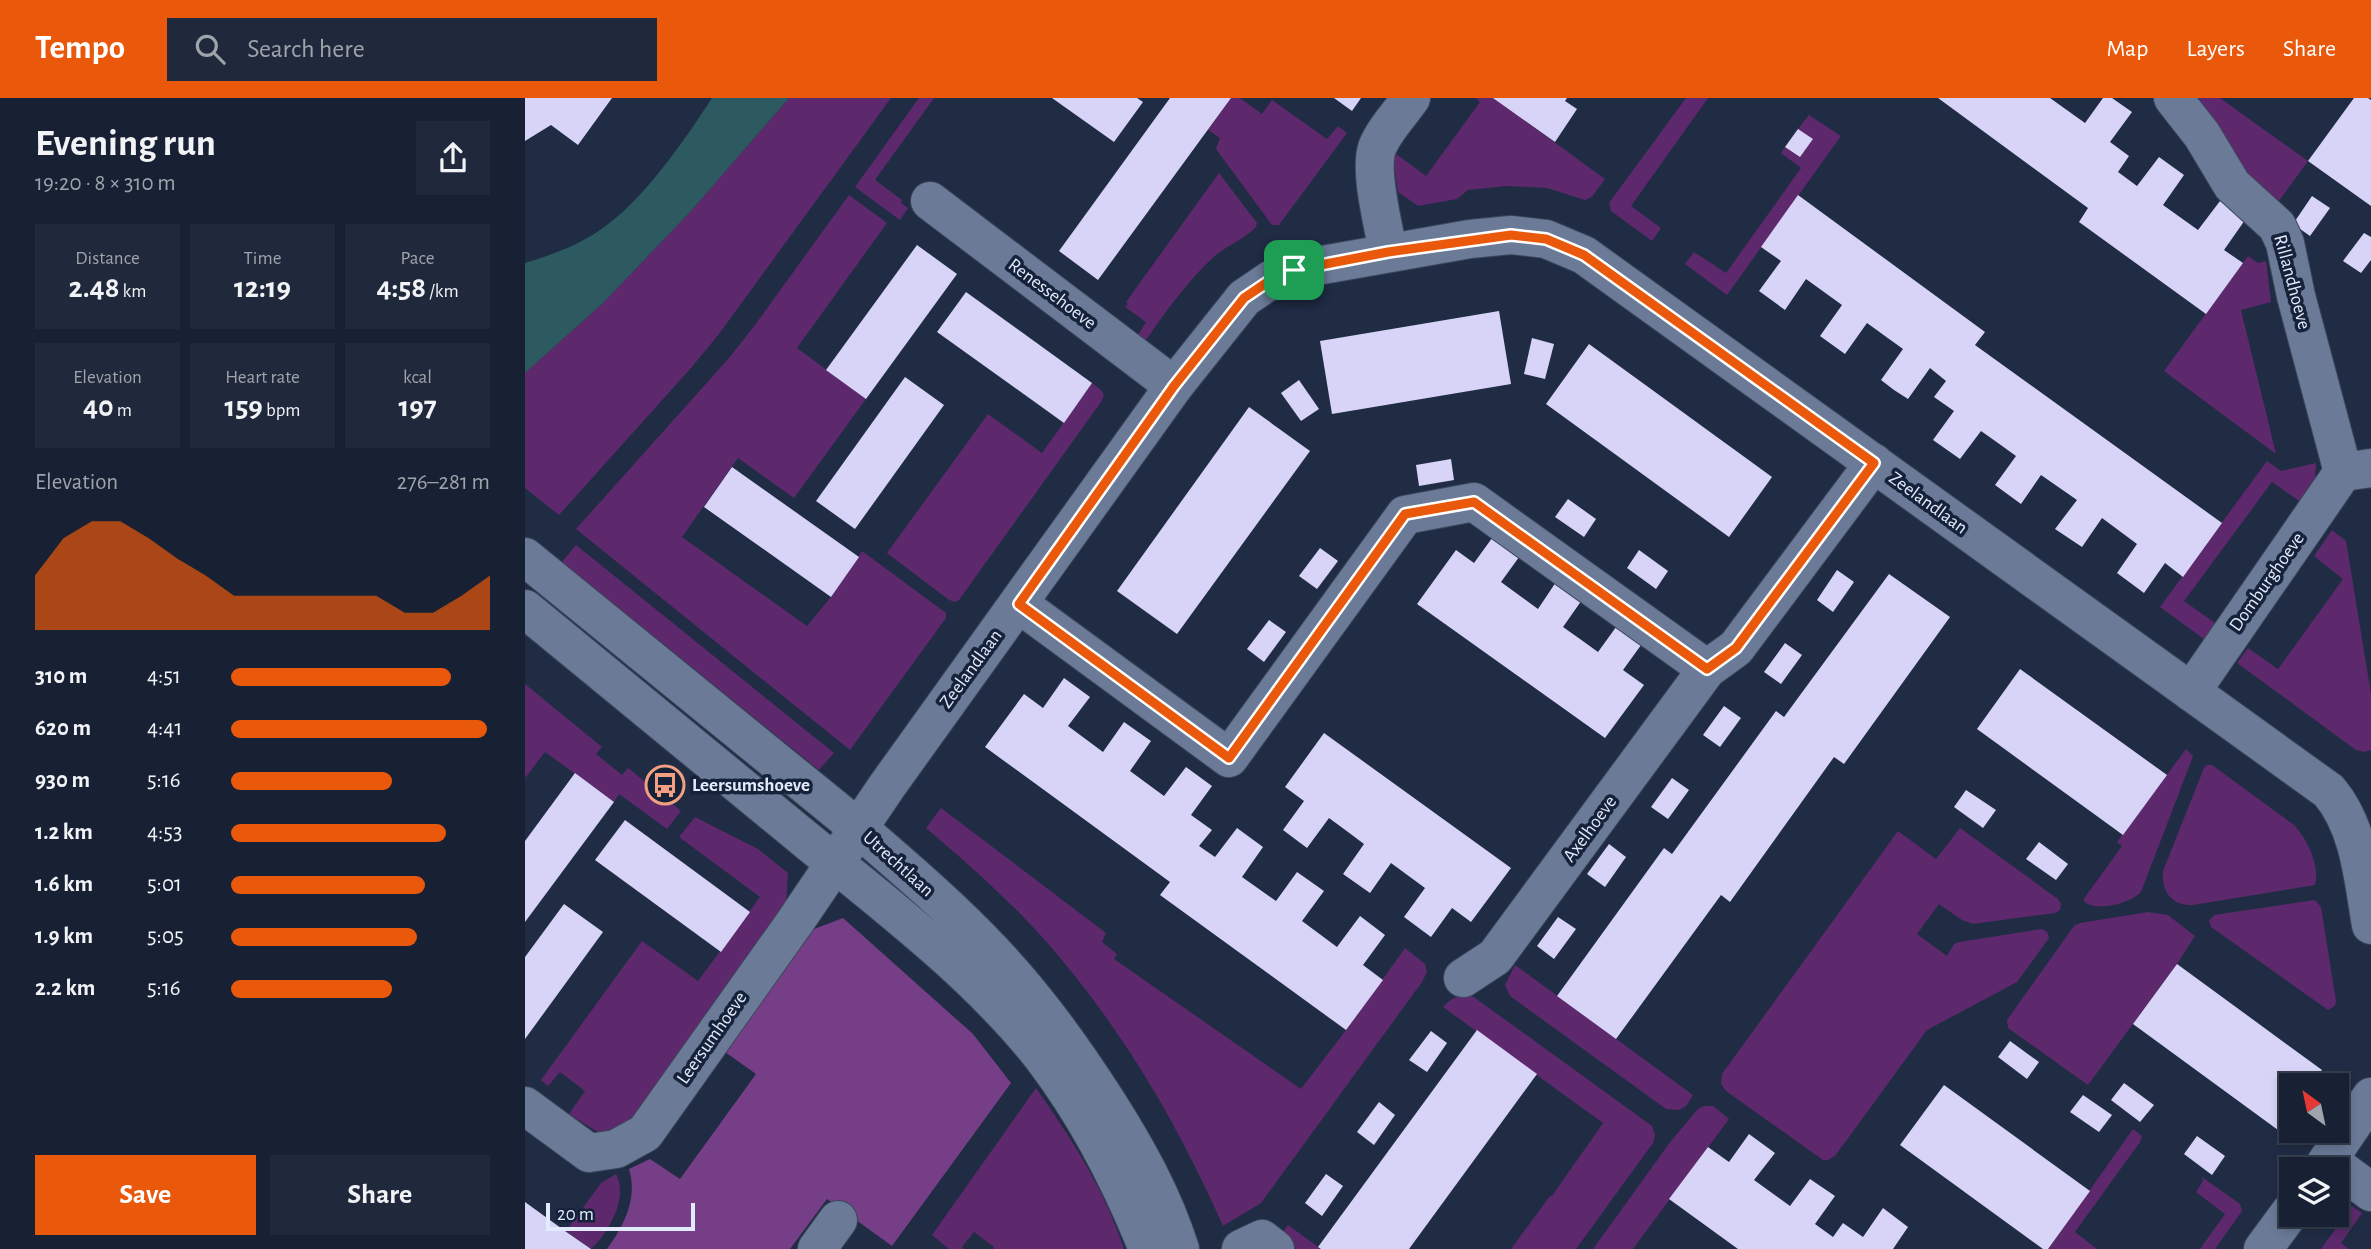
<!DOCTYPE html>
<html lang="en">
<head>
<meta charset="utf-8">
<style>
	body { margin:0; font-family:"Alegreya Sans",sans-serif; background:#20293b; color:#f1f3f6; height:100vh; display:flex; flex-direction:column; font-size:26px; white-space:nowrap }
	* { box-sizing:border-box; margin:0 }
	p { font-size:23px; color:#9ea3ac }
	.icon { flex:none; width:38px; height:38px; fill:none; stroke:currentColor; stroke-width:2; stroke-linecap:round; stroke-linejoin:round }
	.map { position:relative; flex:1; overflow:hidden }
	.details { display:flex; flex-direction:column; background:#172133; width:525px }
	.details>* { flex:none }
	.needle { width:46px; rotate:327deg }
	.fabs { position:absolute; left:1754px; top:975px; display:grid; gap:14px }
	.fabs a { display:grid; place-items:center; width:70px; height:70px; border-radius:0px; background:#172133; box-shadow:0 4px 10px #0003,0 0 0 2px #363e4e; font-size:35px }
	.scale { position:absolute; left:21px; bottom:18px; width:149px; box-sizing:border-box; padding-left:7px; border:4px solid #e2ebfc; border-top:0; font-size:19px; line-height:24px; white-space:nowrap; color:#e2ebfc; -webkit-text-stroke:5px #15223a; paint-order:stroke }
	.pin { position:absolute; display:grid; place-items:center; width:60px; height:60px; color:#fff; margin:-30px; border-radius:14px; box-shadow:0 4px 10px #0006 }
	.round { display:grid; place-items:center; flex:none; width:74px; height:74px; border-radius:0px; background:#20293b }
	.summary { display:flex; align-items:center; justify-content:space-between; height:119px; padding:0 35px }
	h1 { font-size:38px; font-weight:700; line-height:52px }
	.stats { display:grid; grid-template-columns:repeat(3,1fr); gap:10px; height:119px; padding:7px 35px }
	.stats div { display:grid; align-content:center; border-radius:0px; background:#20293b; text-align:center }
	.stats b { font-size:30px; font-weight:700 }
	.stats small { font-size:19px; font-weight:400 }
	.stats p { font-size:19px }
	.chart { height:196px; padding:14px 35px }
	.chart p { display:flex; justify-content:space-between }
	.chart svg { width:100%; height:126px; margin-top:7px; fill:#ea580c; opacity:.7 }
	.action { display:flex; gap:14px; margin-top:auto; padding:14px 35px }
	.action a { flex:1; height:80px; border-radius:0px; background:#ea580c; color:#fff; font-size:28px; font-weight:700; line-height:80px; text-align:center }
	.action a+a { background:#20293b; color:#f1f3f6 }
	ul { padding:0 35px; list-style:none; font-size:23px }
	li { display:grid; grid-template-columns:112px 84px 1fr; align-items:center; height:52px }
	li i { height:18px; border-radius:9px; background:#ea580c }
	header { display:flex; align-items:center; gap:42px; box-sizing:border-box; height:98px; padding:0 35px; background:#ea580c; color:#fff }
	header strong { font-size:33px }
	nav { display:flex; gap:38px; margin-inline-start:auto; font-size:24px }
	.search { width:490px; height:63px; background:#20293b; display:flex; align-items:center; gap:18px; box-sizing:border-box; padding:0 24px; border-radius:0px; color:#9ea3ac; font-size:26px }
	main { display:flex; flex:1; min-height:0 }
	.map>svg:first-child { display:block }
	.green { fill:#5d296c }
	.forest { fill:#773e88 }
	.water { fill:#2c5a60 }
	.building { fill:#d8d4f8 }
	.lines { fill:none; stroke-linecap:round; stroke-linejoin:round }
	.street-casing { stroke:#3c475c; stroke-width:40 }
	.street { stroke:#6a7a97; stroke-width:38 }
	.route-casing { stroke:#fff; stroke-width:14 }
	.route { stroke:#ea580c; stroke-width:9 }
	.labels { text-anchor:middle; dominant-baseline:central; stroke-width:7; stroke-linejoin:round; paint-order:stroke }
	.street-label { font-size:19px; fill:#e2ebfc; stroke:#15223a }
	.poi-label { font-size:19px; font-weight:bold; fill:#e2ebfc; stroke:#15223a; text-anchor:start }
</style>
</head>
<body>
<header>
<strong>Tempo</strong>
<div class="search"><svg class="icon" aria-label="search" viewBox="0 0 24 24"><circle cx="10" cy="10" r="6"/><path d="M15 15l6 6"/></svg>Search here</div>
<nav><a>Map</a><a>Layers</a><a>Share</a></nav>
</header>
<main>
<section class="details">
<div class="summary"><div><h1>Evening run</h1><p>19:20 · 8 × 310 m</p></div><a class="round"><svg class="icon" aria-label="share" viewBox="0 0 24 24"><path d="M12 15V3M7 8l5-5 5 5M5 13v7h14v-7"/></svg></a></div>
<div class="stats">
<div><p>Distance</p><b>2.48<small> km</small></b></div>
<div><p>Time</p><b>12:19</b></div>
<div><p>Pace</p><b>4:58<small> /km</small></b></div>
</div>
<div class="stats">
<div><p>Elevation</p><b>40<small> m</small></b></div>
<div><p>Heart rate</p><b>159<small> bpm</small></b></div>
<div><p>kcal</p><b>197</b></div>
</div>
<div class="chart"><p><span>Elevation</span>276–281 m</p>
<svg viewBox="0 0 160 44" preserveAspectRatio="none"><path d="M0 44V25L10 12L20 6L30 6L40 12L50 19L60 25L70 32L80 32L90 32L100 32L110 32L120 32L130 38L140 38L150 32L160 25V44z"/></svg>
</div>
<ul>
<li><b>310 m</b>4:51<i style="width:85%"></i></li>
<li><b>620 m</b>4:41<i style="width:99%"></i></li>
<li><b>930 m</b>5:16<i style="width:62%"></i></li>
<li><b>1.2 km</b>4:53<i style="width:83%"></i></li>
<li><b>1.6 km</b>5:01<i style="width:75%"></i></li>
<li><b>1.9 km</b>5:05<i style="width:72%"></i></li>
<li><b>2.2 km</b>5:16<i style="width:62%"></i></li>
</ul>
<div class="action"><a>Save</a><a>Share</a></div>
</section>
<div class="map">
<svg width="1846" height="1151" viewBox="0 0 1846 1151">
	<rect width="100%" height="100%" fill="#1f2c44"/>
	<g class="green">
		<polygon points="264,0 366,0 194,236 166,270 34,417 0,390 0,275 78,205 166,113"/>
		<polygon points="394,0 409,0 350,82 377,102 376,105 383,110 375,122 330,89"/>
		<polygon points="706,0 715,0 737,16 747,2 802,41 813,28 822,35 754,127 747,127 691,51 695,40 683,32"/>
		<polygon points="951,0 969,0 1080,81 1067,99 1060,102 1022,90 982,88 943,92 932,101 893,108 873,94 868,60 871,56 901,78 955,4"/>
		<polygon points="1161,0 1183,0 1106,108 1136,130 1127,143 1086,113 1084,105"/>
		<polygon points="1661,0 1695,0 1783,63 1748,111"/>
		<polygon points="1284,17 1316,38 1202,197 1160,166 1169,154 1201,175 1276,70 1256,55 1260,49 1275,59 1288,41 1273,31"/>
		<path d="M694 75 732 125 731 129C721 140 703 147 691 157 663 182 642 212 621 242L613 237 621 224 600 209 603 206 601 204Z"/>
		<polygon points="324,97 362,125 272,250 341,301 269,400 213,360 157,439 282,528 306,499 337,453 421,515 421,520 325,652 51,431 204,260 230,227"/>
		<polygon points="1723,158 1733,165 1741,163 1746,204 1716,212 1751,356 1639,273"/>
		<polygon points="567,285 576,292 579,297 576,304 434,502 430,504 424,502 362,455 463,316 517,355"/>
		<polygon points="1742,363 1756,373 1791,365 1790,381 1777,405 1747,384 1659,503 1690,525 1679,541 1635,509"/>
		<polygon points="1807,432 1821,443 1846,596 1846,652 1839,654 1831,652 1712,565 1723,550 1753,571 1818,481 1789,458"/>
		<polygon points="51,447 309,655 294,672 37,464"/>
		<polygon points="0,586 77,649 71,656 97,677 103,670 156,713 142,731 94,696 89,704 20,654 0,680"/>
		<path d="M1661 651 1668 658 1667 661 1616 794C1605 806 1568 815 1558 802L1597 748 1592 744Z"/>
		<path d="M1682 667H1687L1769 727C1782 741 1795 767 1790 787L1668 807C1647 808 1636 794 1638 773L1679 670Z"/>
		<path d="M416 710 581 835 577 844 592 856 589 861 776 991 821 932 880 850 900 866 902 874 897 884 736 1105 698 1128C651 1022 595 927 518 840 482 800 442 765 401 730Z"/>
		<polygon points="170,719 233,751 263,775 261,806 103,1026 76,1036 44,1016 60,993 35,974 23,988 16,982 117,843 173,883 235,799 154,739"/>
		<polygon points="1435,730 1533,801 1536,806 1535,812 1530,815 1448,826 1437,822 1414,806 1392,836 1422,858 1429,846 1434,844 1517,831 1522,834 1524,840 1492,884 1402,932 1310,1058 1303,1062 1298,1062 1201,993 1196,986 1197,976 1373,733 1411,761"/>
		<polygon points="1790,802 1796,809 1811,903 1810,908 1803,912 1686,829 1684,823 1689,817"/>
		<polygon points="1623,814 1643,817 1670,838 1652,866 1563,987 1483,930 1482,922 1549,828 1555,825"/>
		<polygon points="990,867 1168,997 1161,1008 1154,1012 1141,1011 985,898 980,887"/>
		<path d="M946 897 1127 1028 1130 1037 1128 1045 1051 1151H986L1025 1098H1027L1078 1025 918 909C927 899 933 898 946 897Z"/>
		<path d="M511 990C546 1040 580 1092 599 1151H468L469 1149 449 1134 437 1149 439 1151H424L407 1137Z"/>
		<polygon points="1179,1008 1188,1008 1204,1021 1108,1151 1068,1151 1146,1043 1173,1011"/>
		<polygon points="1608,1031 1617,1038 1615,1044 1550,1134 1572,1151 1523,1151"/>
		<path d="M91 1076C104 1100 83 1135 66 1151L41 1133 76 1085Z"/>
		<polygon points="1677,1079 1715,1106 1717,1113 1690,1151 1675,1151 1700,1116 1671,1094 1678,1083"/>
		<polygon points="1827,1108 1837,1115 1816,1145 1824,1151 1796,1151"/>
		<polygon points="763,1127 796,1151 767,1151 757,1135"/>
	</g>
	<path class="forest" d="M318 820 448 936 486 985 367 1148 302 1101 265 1151H82C99 1127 113 1101 104 1071L125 1061 155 1081 231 976 200 954 289 831Z"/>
	<path class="water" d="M187 0H264L166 113 78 205 0 275V165C26 157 52 148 75 132 116 105 160 42 187 0Z"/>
	<g class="building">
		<polygon points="0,0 87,0 53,47 26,27 0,43"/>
		<polygon points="527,0 612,0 618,4 589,44"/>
		<polygon points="645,0 706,0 573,182 534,153"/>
		<polygon points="809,0 836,0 827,13"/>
		<polygon points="968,0 1042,0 1040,3 1052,11 1030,44"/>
		<polygon points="1413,0 1525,0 1560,25 1578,0 1587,0 1607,14 1585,44 1604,58 1593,74 1612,88 1634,59 1659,77 1638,107 1673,132 1695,103 1720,122 1699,152 1718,165 1681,216 1554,124 1563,110"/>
		<polygon points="1829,0 1843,0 1846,2 1846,108 1783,63"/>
		<polygon points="1273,31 1288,41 1275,59 1260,49"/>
		<polygon points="1273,97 1460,234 1450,247 1697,425 1658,479 1640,465 1619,495 1592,475 1612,446 1577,420 1557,449 1530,431 1552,402 1516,377 1496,406 1470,387 1491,358 1473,345 1456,333 1435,361 1408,342 1429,313 1409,299 1421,283 1405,270 1383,301 1369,292 1356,282 1378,251 1342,225 1320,256 1295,238 1317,207 1281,181 1260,212 1234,193 1256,163 1236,149"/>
		<polygon points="1787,98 1805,110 1785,138 1768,126"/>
		<polygon points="1839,135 1846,139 1846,162 1836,175 1818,163"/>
		<polygon points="392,147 432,176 341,301 301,272"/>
		<polygon points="441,194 567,285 539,325 412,234"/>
		<polygon points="974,213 986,286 807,316 795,243"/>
		<polygon points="1007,240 1029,246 1020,281 999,276"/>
		<polygon points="1064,246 1247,379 1204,439 1021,306"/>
		<polygon points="380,279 419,307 330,431 291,403"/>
		<polygon points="774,282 794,311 776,323 756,295"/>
		<polygon points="724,309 785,353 652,536 592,493"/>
		<polygon points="926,361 929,382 894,388 891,367"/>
		<polygon points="207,369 334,459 306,499 179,409"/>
		<polygon points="1043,401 1071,421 1059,439 1030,419"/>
		<polygon points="970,436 997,455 976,484 1013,511 1033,481 1059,499 1038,529 1055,541 1073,554 1094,525 1119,543 1098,572 1119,587 1080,640 892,506 931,452 949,465"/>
		<polygon points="795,450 813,463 792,491 774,478"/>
		<polygon points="1114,452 1143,473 1131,491 1102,470"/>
		<polygon points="1312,472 1329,484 1308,514 1292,502"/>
		<polygon points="1364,476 1425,519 1319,666 1309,659 1205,804 1196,797 1091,941 1032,898 1139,750 1147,756 1251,613 1259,619"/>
		<polygon points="744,522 761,534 739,564 722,551"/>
		<polygon points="1260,545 1277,557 1256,586 1239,574"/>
		<polygon points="1495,571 1642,677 1598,737 1452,631"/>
		<polygon points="539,580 565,599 543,628 578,654 599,624 626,643 605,673 639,698 661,669 687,688 666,717 687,732 674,748 690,759 712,730 738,749 717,779 751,803 772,774 799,793 777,823 812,849 835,818 860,837 838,867 858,882 821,932 635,797 645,784 460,649 499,596 518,610"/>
		<polygon points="1199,608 1216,620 1195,649 1178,637"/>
		<polygon points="799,635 986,770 946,824 927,810 906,839 879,819 900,790 866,765 845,795 818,776 839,746 823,734 804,720 782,750 758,732 779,703 760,689"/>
		<polygon points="50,675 89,704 0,824 0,743"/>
		<polygon points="1147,680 1164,692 1143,721 1126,709"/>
		<polygon points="1441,692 1471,712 1458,730 1429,709"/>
		<polygon points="100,722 225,814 196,854 70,762"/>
		<polygon points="1514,744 1543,766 1531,782 1501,761"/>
		<polygon points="1084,746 1101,759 1080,789 1062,776"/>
		<polygon points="39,806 78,834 0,941 0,859"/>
		<polygon points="1033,819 1051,831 1029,861 1012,848"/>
		<polygon points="1652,866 1797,972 1785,987 1766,987 1766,1014 1753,1032 1608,926"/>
		<polygon points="952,932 1012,976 884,1151 796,1151 793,1149"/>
		<polygon points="906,933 922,945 902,974 884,962"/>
		<polygon points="1485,943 1514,964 1502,981 1473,959"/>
		<polygon points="1599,985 1629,1007 1615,1024 1586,1002"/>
		<polygon points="1419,987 1565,1093 1523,1151 1518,1151 1375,1047"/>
		<polygon points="1558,997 1587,1017 1574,1034 1545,1014"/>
		<polygon points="854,1004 870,1017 849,1047 832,1034"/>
		<polygon points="1224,1036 1250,1055 1229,1082 1265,1108 1285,1081 1310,1098 1290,1126 1308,1139 1318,1125 1338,1139 1358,1110 1383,1129 1368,1151 1213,1151 1144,1101 1183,1049 1204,1064"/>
		<polygon points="1672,1038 1700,1058 1687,1077 1659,1056"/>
		<polygon points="801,1076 818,1088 797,1118 780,1105"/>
		<polygon points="0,1104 40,1133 66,1151 0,1151"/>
	</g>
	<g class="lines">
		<defs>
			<g id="street">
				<polyline points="1648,0 1677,37 1707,87 1752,128 1760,145 1771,198 1818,374 1846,370"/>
				<polyline points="405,103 649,288"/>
				<path d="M863 154C859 129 844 74 852 50 859 32 875 16 886 0"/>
				<path d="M0 459 333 730C395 783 461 840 511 904 537 936 560 970 582 1004 612 1051 638 1098 655 1151"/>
				<polyline points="494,506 704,660 880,417 949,404 1182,571"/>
				<path d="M0 511C95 589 190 668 286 746 365 810 457 881 519 961 563 1019 596 1084 623 1151"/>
				<polyline points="1666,594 1818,374"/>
				<polyline points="938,880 970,859 1182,571 1211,550 1349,365"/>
				<path d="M0 1008 64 1055 91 1051 120 1035 270 824 362 688 649 288 719 200 747 181 769 172 945 141 986 137 1021 141 1059 157 1804 693C1835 730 1838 781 1846 827"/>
				<polyline points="1803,1062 1846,1094"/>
				<polyline points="1797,1071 1846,999"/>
				<polyline points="292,1151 313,1122"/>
				<polyline points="716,1151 737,1141 750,1151"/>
				<polyline points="1738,1151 1766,1113"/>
			</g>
		</defs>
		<use href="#street" class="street-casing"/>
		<use href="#street" class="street"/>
	</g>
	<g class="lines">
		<defs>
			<polygon id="route" points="986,137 1021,141 1059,157 1349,365 1211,550 1182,571 949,404 880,416 704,660 494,506 649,288 719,200 747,181 769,172 863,154"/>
		</defs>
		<use href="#route" class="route-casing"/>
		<use href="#route" class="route"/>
	</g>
	<defs>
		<symbol id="bus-ring" viewBox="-11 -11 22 22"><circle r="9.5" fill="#15223a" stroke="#f2a081" stroke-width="1.5"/><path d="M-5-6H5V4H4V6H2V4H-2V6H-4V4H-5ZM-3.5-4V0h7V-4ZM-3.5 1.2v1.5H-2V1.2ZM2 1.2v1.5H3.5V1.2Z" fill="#f2a081"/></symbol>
	</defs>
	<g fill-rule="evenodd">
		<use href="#bus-ring" x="118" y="665" width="44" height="44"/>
	</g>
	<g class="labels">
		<g class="street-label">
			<text transform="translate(1767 184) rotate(75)">Rillandhoeve</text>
			<text transform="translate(527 196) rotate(37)">Renessehoeve</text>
			<text transform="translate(1403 405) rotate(36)">Zeelandlaan</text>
			<text transform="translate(1742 484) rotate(-55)">Domburghoeve</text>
			<text transform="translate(446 571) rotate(-54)">Zeelandlaan</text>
			<text transform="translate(1065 731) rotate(-54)">Axelhoeve</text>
			<text transform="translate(373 766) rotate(42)">Utrechtlaan</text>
			<text transform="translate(187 940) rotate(-55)">Leersumhoeve</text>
		</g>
		<g class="poi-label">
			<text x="167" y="687">Leersumshoeve</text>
		</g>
	</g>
</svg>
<div class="fabs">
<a><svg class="needle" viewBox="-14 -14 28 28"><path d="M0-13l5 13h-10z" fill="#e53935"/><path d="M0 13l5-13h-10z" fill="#9ea3ac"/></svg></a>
<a><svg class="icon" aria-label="layers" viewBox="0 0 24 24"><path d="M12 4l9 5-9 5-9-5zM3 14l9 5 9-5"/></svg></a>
</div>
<div class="scale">20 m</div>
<div class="pin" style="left:769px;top:172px;background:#1e9e55"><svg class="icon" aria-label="arrive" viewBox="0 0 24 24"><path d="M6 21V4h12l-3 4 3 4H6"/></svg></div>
</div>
</main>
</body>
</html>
